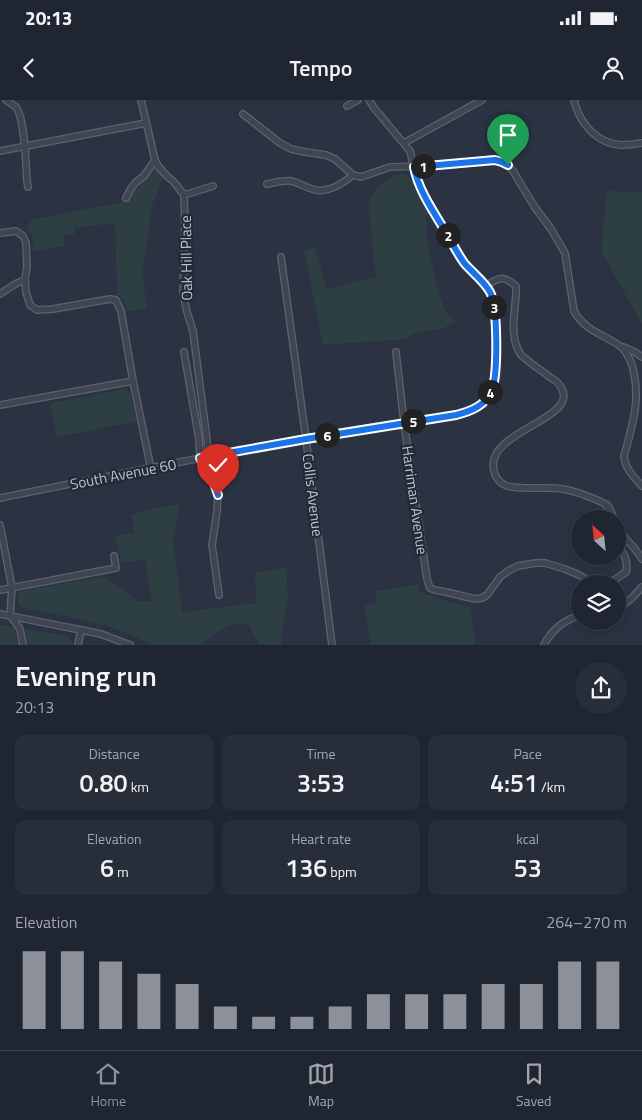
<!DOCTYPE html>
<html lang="en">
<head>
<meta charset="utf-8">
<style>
	body { margin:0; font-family:"Titillium Web",sans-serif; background:#282e39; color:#f1f3f6; height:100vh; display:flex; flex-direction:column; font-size:19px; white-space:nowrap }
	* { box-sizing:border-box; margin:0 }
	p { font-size:16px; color:#a2a5ab }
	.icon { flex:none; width:28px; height:28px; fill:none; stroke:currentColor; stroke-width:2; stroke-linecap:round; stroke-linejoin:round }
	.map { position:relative; height:545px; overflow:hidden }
	.drawer { display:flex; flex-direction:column; background:#202631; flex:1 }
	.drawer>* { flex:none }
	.needle { width:32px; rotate:333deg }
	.controls { position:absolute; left:571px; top:410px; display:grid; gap:10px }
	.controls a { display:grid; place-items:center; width:55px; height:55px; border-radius:50%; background:#202631; box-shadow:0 2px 8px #0003,0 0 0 1px #3d434d; font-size:25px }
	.pin { position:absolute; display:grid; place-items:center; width:42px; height:42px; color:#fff; margin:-51px -21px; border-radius:50% 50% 50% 0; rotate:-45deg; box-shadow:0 0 5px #0007 }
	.pin .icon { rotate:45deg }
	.km { position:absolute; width:25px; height:25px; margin:-12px; border-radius:50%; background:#222; color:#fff; font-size:14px; line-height:25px; text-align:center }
	.round { display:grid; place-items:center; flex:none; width:52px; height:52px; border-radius:26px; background:#282e39 }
	.summary { display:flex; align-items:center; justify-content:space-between; height:85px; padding:0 15px }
	h1 { font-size:28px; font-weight:600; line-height:38px }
	.stats { display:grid; grid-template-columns:repeat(3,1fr); gap:8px; height:85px; padding:5px 15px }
	.stats div { display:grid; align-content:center; border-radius:10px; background:#282e39; text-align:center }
	.stats b { font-size:25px; font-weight:600 }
	.stats small { font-size:14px; font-weight:400 }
	.stats p { font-size:14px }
	.chart { height:140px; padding:10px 15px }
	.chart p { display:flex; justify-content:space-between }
	.chart svg { width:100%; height:90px; margin-top:5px; stroke:#8c9099; stroke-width:6 }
	.status { display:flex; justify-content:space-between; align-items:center; height:35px; padding:0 25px; background:#202631; direction:ltr }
	.status svg { height:14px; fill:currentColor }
	header { display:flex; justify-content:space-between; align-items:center; height:65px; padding:0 15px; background:#202631; font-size:22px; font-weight:600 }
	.menu { display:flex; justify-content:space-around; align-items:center; height:70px; border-top:1px solid #3d434d; background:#202631; font-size:14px; color:#a2a5ab }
	.menu a { display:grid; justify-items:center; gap:2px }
	.menu .current { color:#8c9099 }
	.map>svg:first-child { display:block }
	.green { fill:#2e3f43 }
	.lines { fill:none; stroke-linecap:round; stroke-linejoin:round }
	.minor-casing { stroke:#5d626e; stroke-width:8 }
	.minor { stroke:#3f4551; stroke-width:5.5 }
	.route-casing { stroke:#fff; stroke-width:10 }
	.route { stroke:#1a73e8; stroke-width:6 }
	.labels { text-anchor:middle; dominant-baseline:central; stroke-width:4.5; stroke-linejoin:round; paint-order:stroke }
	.street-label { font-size:15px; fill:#bcc0cb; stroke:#242937 }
</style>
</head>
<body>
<div class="status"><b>20:13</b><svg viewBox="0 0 49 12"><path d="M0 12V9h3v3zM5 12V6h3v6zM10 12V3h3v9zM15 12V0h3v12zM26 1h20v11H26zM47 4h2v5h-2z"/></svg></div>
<header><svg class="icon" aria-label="back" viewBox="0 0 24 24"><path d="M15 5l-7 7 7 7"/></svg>Tempo<svg class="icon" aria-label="person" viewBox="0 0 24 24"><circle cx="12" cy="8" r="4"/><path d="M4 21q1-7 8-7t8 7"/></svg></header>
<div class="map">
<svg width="642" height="545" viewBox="0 0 642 545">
	<rect width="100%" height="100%" fill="#2b3241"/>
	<g class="green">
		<path d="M154 68 157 69 163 77 152 105 143 169 145 197 147 208 127 212C126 204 125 199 117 194L115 123 74 128 75 134 63 136 65 146 32 152C33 141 34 136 26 127L33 119 120 103 123 99 128 102 139 84 144 80Z"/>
		<polygon points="404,73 410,79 429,114 426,116 428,148 439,194 446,212 456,221 444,228 412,234 407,239 323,245 304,150 315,147 327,189 376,177 368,104 376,89 387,79"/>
		<polygon points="607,91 642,92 642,224 601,151"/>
		<polygon points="125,289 128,290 130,293 137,321 57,337 50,303"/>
		<path d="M180 404 173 439 182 512 256 503 255 473 286 468 288 494 281 538 282 545H260L248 524C225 524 220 529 203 543V545H152L129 534 105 525 21 507 18 503V492L104 476 138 501 152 502 145 460 122 463 115 436 134 433 131 415 154 408Z"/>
		<polygon points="418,484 421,493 471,508 475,545 371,545 365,506 376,503 375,491"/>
		<polygon points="0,525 15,527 18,545 0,545"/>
		<polygon points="25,529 68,536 72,541 71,545 27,545"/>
	</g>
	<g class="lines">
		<defs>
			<g id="minor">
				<path d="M6 0C9 2 13 5 16 7 25 19 26 66 27 81L28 87"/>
				<polyline points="141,0 155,60 158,66 167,76 174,82 184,95 185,125 183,193 187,212 193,231 209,356"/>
				<path d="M574 0C579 23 597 44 622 45 629 45 636 44 642 43"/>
				<polyline points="347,6 358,0"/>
				<path d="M243 14 280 43 291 49 305 52 326 55 335 59 353 75 361 77 390 67 427 66 495 60 502 61 508 65 513 71 534 106 551 129 565 153 574 211C585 231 603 234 620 246 625 249 628 256 631 262 642 295 633 324 624 356 625 369 634 377 642 386"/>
				<polyline points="404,43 482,0"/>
				<polyline points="0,51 146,23"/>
				<path d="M267 84C274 83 283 80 291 81 297 82 303 86 309 88 324 95 341 85 353 75"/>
				<polyline points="184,95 213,86"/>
				<polyline points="126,98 132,87 136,82 144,76 155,60"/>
				<polyline points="0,133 16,131 23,136 26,143 27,166 25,180 26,192 30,205 37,210 53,209 110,199 116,200 121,211 133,281 151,369"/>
				<polyline points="281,157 306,339 332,545"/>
				<path d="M486 186C499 177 503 175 516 186 517 209 507 234 521 255 529 262 537 268 546 274 549 277 555 280 558 283 589 319 483 329 494 371 495 376 498 381 503 384 513 391 548 386 563 389 575 391 597 399 607 405L610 409 614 419"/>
				<polyline points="0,194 17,183 25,180"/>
				<polyline points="623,247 635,252 642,257"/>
				<polyline points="184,252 199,339 200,358 214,383 218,395 217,411 212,445 219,495"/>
				<polyline points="396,252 404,323 427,479 430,488 435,490 446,492 475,499 482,498 487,495 500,477 508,471 518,466 536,463 545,463 565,469 579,475 594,484"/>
				<polyline points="0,305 133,281"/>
				<path d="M0 398C152 368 303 335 456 315L468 312 478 307 487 298 492 290 496 270V229L492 196 486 186 464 163 418 84 410 51 374 8 369 0"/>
				<polyline points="607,407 609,419"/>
				<polyline points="0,425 12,488 10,515 20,529 23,545"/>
				<path d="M618 428C624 440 636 447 642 459"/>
				<path d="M606 484 616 479 626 472C629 461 623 453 618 444"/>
				<polyline points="0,490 116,468 114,456"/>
				<polyline points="618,509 632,498 642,487"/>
				<polyline points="0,514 81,530 101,534 130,545"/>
				<polyline points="78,545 81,530"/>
				<path d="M544 545C551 531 564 519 580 516"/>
			</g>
		</defs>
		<use href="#minor" class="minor-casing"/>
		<use href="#minor" class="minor"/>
	</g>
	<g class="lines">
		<defs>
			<path id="route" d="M218 395 214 383 200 358 306 339 456 315C472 311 486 305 492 290 498 273 498 207 490 192 484 181 473 173 465 164 458 155 453 144 447 134 435 114 418 90 414 67L427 66 495 60 502 62 508 65"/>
		</defs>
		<use href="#route" class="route-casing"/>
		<use href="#route" class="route"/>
	</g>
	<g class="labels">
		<g class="street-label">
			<text transform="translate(186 158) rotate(-91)">Oak Hill Place</text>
			<text transform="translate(123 374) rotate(-11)">South Avenue 60</text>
			<text transform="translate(313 395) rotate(83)">Collis Avenue</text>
			<text transform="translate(415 400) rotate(82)">Harriman Avenue</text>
		</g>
	</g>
</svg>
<div class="controls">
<a><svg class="needle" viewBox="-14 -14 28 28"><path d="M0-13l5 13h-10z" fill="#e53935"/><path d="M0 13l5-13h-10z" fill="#a2a5ab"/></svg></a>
<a><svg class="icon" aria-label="layers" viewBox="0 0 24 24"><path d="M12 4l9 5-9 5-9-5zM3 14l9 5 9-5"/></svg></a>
</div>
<div class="pin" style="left:508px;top:65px;background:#1e9e55"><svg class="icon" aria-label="arrive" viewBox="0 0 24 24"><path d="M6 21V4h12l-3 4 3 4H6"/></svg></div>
<div class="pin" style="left:218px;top:395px;background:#d93025"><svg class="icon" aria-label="check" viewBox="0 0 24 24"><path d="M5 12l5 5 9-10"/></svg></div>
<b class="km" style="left:423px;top:66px">1</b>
<b class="km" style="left:448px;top:135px">2</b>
<b class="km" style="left:494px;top:207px">3</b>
<b class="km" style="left:490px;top:292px">4</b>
<b class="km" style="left:413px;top:321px">5</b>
<b class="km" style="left:327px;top:335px">6</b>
</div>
<section class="drawer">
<div class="summary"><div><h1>Evening run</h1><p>20:13</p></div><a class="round"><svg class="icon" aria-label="share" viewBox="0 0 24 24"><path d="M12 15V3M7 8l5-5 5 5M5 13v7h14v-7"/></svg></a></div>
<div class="stats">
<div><p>Distance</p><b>0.80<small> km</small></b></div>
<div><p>Time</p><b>3:53</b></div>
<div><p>Pace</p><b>4:51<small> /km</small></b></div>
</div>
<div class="stats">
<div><p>Elevation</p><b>6<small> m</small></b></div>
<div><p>Heart rate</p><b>136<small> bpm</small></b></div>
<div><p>kcal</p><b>53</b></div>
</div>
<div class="chart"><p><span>Elevation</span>264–270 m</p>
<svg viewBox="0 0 160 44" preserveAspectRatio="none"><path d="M5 44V6M15 44V6M25 44V11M35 44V17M45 44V22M55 44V33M65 44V38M75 44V38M85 44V33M95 44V27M105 44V27M115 44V27M125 44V22M135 44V22M145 44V11M155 44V11"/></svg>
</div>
</section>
<nav class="menu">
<a class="current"><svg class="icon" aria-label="home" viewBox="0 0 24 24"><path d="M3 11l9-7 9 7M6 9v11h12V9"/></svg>Home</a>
<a><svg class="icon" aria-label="map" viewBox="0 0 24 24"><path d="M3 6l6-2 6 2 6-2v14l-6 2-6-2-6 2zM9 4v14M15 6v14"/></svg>Map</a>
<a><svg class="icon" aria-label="saved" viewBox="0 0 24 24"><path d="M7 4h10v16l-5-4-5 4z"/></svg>Saved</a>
</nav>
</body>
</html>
